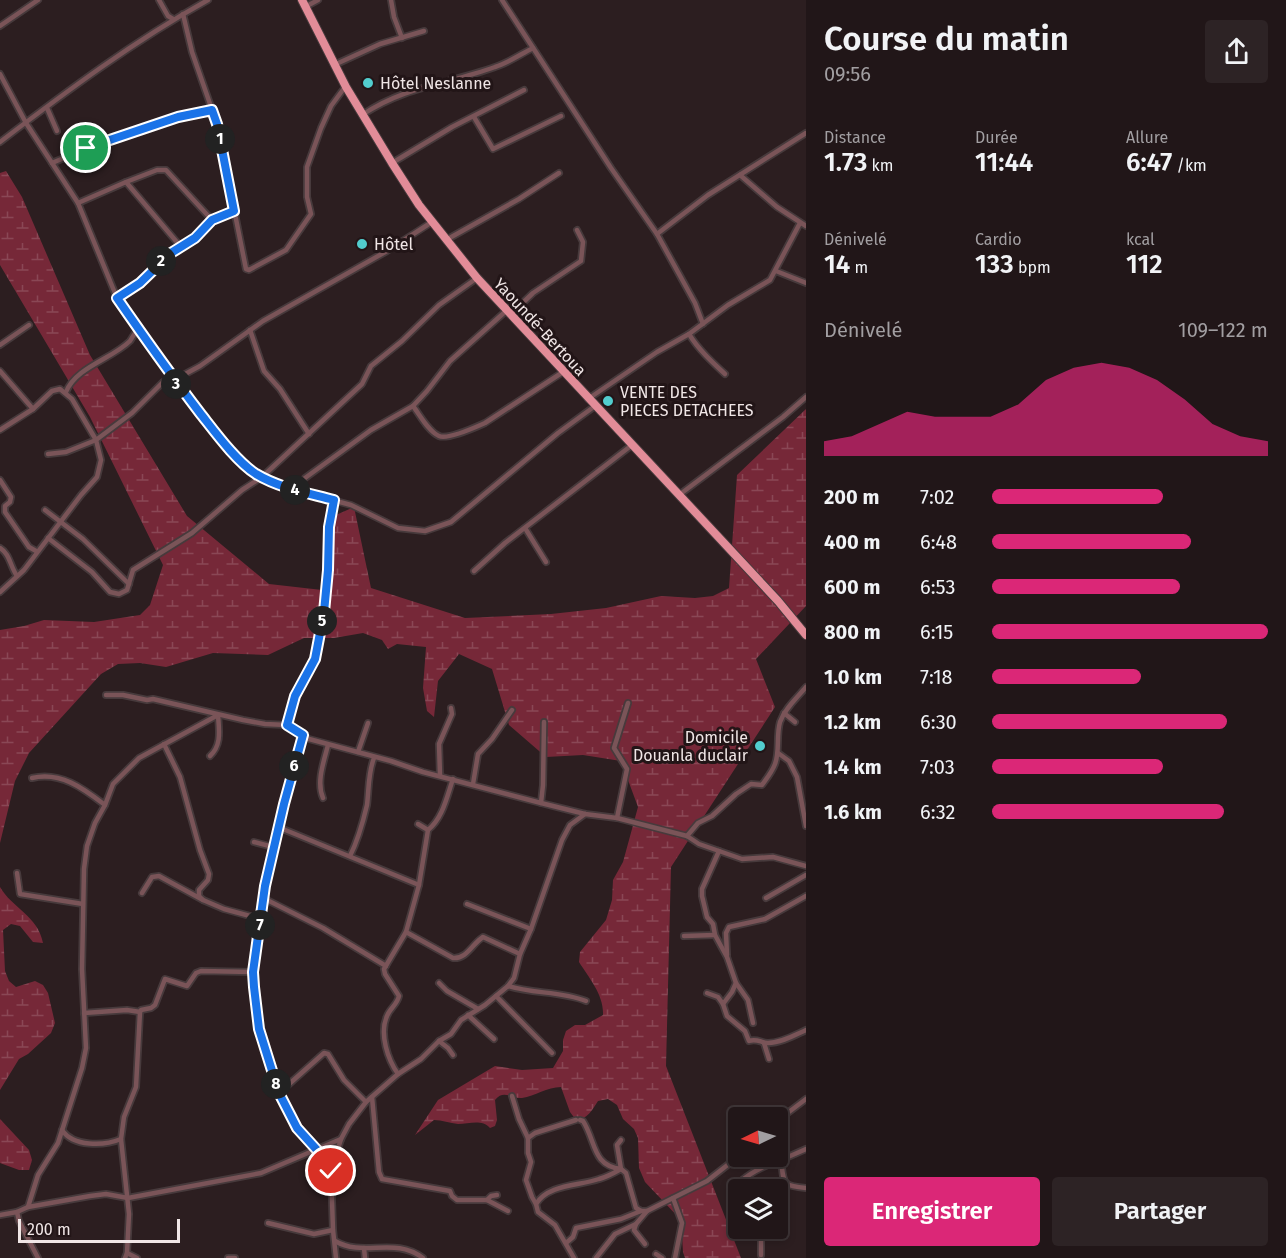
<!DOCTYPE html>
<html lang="fr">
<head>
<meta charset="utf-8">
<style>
	body { margin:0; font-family:"Fira Sans",sans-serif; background:#2d2325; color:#f1f3f6; height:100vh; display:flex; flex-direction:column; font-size:22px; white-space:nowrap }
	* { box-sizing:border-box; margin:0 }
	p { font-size:20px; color:#a29fa2 }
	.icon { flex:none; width:33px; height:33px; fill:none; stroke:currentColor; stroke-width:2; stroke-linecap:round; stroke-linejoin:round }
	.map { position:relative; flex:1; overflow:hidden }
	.side { display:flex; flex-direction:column; background:#211618; width:480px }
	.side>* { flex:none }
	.needle { width:39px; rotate:265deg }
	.buttons { position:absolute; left:728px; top:1107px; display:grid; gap:12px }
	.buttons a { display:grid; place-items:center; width:60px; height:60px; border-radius:6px; background:#211618; box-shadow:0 3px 9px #0003,0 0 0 2px #3e3537; font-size:30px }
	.scale { position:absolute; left:18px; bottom:15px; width:162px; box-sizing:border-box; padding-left:6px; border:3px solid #f0e6e6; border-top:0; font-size:16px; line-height:21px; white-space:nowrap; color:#f0e6e6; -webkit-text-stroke:4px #221517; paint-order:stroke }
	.pin { position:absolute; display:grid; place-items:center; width:51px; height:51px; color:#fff; margin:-26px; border:3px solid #fff; border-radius:50%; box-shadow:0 2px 6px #0007 }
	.km { position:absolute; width:30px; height:30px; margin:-15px; border-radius:50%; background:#222; color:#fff; font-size:16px; line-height:30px; text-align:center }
	.round { display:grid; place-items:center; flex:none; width:63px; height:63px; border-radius:6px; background:#2d2325 }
	.headline { display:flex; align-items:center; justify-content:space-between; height:102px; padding:0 18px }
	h1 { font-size:33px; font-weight:600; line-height:45px }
	.metrics { display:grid; grid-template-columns:repeat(3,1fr); gap:9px; height:102px; padding:6px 18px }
	.metrics div { display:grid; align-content:center }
	.metrics b { font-size:26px; font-weight:600 }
	.metrics small { font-size:16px; font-weight:400 }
	.metrics p { font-size:16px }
	.chart { height:168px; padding:12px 18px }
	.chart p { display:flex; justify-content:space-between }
	.chart svg { width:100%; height:108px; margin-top:6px; fill:#db2777; opacity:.7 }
	.action { display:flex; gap:12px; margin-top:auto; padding:12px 18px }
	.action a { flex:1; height:69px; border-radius:6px; background:#db2777; color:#fff; font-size:24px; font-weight:600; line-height:69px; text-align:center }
	.action a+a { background:#2d2325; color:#f1f3f6 }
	ul { padding:0 18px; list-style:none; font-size:20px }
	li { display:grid; grid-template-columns:96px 72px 1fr; align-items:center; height:45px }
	li i { height:15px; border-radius:8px; background:#db2777 }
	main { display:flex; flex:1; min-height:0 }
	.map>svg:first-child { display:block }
	.wetland { fill:url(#wetland-marsh) }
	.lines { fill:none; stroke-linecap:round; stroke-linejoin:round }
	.minor-casing { stroke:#473a3c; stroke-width:8 }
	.trunk-casing { stroke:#473a3c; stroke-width:10 }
	.minor { stroke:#7a5458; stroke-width:4.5 }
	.trunk { stroke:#e28c98; stroke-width:8 }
	.route-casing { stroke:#fff; stroke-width:12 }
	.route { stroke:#1a73e8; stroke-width:8 }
	.poi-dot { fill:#52cdce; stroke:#221517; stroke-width:2 }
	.labels { text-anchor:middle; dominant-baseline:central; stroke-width:6; stroke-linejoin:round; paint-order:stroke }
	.poi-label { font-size:16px; fill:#f0e6e6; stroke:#221517; text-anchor:start }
	.street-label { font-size:16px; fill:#f0e6e6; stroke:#221517 }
</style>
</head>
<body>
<main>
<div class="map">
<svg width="806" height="1258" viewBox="0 0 806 1258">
	<defs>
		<pattern id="wetland-marsh" width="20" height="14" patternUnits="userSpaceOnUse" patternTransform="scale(1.5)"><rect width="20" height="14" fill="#762838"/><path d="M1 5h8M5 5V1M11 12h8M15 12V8" fill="none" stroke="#8a4755"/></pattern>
	</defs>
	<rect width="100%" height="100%" fill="#2c1e20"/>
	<g class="wetland">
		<path d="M6 171 22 197 90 355 187 516 269 584 322 590 327 519 354 507 371 588 465 618 551 614 606 608 661 596 695 598 713 596 729 588 737 475 806 409V606L756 659 775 707 671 867 666 1066 741 1258H685L683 1252 681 1220 645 1182 639 1168 638 1138 634 1129 623 1119 617 1105 608 1099 598 1101C593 1109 587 1120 576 1120L570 1112 561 1087C547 1087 535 1096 522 1098 511 1099 504 1089 495 1100L497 1120 495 1126 490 1128C482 1119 469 1124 458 1124 450 1123 442 1120 434 1120L415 1135 438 1100 495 1066 522 1070 553 1068 563 1051V1040L566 1031 575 1025H585L603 1015C604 995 589 978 579 962L580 952 606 920 612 900 613 880 623 862 638 807 621 761 583 755 546 757 509 725 492 669 459 654 438 681 434 717 427 711 423 688 426 647 397 644 388 649 382 640 363 633 334 638H304L268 655 213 653 166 667 140 663 118 664 101 674 29 753 15 781 0 843V630L24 626 44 620 94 622 140 615 150 605 163 565 90 417 0 265V173Z"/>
		<path d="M0 887C12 908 38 916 43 943L33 942 20 926 11 924 3 930 5 971 9 981 16 987 35 981 43 985 48 993 55 1023 51 1033 28 1054 19 1059 0 1090Z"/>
		<polygon points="0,1119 29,1150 32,1160 29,1170 19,1170 0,1163"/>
	</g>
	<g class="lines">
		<defs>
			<g id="minor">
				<polyline points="159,0 168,16 173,19"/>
				<polyline points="391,0 394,17 402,38"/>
				<polyline points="502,0 611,168 657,234"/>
				<polyline points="305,7 318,0"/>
				<polyline points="183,14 192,52 217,124 246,269 249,270 286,250 311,214 307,197 307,167 321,128 331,106 345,87"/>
				<polyline points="0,26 38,0"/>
				<polyline points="334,65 380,44 424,31"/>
				<polyline points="0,74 26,123 78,203 117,298 180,388 211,427 255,473 295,490 351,505 398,528 425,531 451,522 558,433 595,406"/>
				<polyline points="47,108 57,131"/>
				<path d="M362 115C405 86 448 84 495 67 508 63 521 54 533 48"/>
				<polyline points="474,117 493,149 561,116"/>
				<path d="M0 142C67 91 134 41 208 0"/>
				<path d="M52 163C103 141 158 121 212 110"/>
				<polyline points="392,163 452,127 524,90"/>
				<polyline points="740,175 777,207 806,226"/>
				<polyline points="126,182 157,170 166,170 212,220"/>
				<polyline points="78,203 126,182 181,247"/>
				<polyline points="446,240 519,199 559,173"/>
				<polyline points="776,271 806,283"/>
				<polyline points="117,298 140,283 171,253 195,238 212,220 234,211"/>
				<polyline points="510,315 533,293 581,261 583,242 577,230"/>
				<polyline points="703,324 695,303 657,234 708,195 806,133"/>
				<polyline points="250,330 264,371 280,389 309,434"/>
				<path d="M689 334C698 349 712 362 725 374"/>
				<polyline points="0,345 29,325"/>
				<polyline points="0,371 33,409"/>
				<path d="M66 392C76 367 112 359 130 341 133 337 134 333 138 330"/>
				<polyline points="588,399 657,352 689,334 728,305 770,280 800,223"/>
				<path d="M413 406C420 415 428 431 439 436 448 440 476 427 485 423L563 372"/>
				<polyline points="0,430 33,409 52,391 60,389 72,399 96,440 101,460 97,477 81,495 24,570 0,592"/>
				<polyline points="48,454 66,452 96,440 132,413 163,382 174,380 200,366 263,321 387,251 432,222"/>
				<polyline points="0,480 11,497 10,502 5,506 5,512 29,547 36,551"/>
				<polyline points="295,490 305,478 371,430 413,406 427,391 450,361 506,311"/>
				<polyline points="679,495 783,417 806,397"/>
				<polyline points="45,510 83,539 129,584"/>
				<polyline points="525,528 546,562"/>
				<polyline points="48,538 92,572 110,592 119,594 127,590 133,570 192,533 242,490 262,477 362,384 371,366 402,341 439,305 477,278"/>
				<path d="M0 548C10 554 10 566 17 576"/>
				<polyline points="474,571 505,543 632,445"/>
				<polyline points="106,695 123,695 147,700 153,699 243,720 265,724 287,725 309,739 391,761 423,772 541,803 585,814 617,818 687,836 699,844 742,859 773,857 806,866"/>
				<polyline points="784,713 795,722"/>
				<path d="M287 725C290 714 293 701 298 690 304 679 312 669 315 657 329 605 323 552 334 500"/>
				<path d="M303 735 273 847 263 898 253 972C256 1026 268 1082 297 1128 307 1144 324 1154 331 1171"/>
				<polyline points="164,744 180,777 200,850 209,874 208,880 199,890 199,896 203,900"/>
				<polyline points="358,752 368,723"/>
				<polyline points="778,753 789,761 797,777 806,826"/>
				<path d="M210 756C222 745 219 730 218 715"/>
				<polyline points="440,775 439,744 452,714 451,708"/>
				<path d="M32 778C61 771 84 789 105 805"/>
				<polyline points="473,784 478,754 492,739 512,710"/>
				<path d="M323 798C316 782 324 761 328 745"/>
				<polyline points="541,803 543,785 544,722"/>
				<polyline points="617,818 627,769 614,748 628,703"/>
				<polyline points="418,824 428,830"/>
				<polyline points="278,827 419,885"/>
				<path d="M687 836 698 823 712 816 736 794 751 784 762 785C767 778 772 772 775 764 780 751 776 736 780 722 785 708 797 698 806 687"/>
				<polyline points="254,842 273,847"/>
				<polyline points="719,851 702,889 702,896 707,917 713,924 715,935 727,957 736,983 748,1000 753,1023"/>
				<path d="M350 856C358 840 363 822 367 805 369 789 368 773 374 758"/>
				<polyline points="17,873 20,894 83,904"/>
				<polyline points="142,893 152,877 159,876 203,900 224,909 261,919"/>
				<polyline points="263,898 323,928 386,966"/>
				<polyline points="766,898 806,875"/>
				<polyline points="467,904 531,929"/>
				<path d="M406 932 453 958C467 959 472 944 483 937L520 954"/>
				<polyline points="684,936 715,935"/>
				<polyline points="727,955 726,933 729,927 765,919 806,896"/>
				<polyline points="439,983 447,991 478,1009"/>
				<path d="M508 986C533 994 561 991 586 1001"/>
				<polyline points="707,993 718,997 723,1004 732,992 736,983"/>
				<polyline points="496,996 552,1053"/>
				<path d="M723 1004 727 1016 745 1031 749 1041C757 1038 761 1043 768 1043 781 1043 795 1035 806 1030"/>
				<polyline points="84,1013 127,1010 140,1012 141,1010 151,1008 155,1005 165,979 187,986 196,973 201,971 253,972"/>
				<polyline points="468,1015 494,1039"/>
				<polyline points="439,1041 448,1048 453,1055"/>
				<polyline points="764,1043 769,1059"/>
				<path d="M398 1074C388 1060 379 1034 387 1016 390 1008 397 1005 399 996L385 974 384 969 406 932 419 885 428 830C443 818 447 796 453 779"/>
				<polyline points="279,1093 324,1053 328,1054 344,1080 366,1102"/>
				<polyline points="512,1096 519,1119 528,1138"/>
				<polyline points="372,1097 379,1172 382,1179 450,1191 452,1196 457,1200 487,1200 508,1211"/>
				<path d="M580 1120 583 1121C596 1141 592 1166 621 1169L617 1145 621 1140"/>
				<polyline points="777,1121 806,1099"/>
				<path d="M62 1130C73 1147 104 1146 121 1139"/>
				<path d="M806 1149 781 1160C784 1183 781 1186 806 1188"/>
				<path d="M744 1190 740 1182C752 1171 766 1165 781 1160"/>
				<polyline points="673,1198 682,1223 675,1258"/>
				<polyline points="487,1200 491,1196 497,1195"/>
				<polyline points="536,1204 532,1197 526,1180 531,1162 528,1153 528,1138 535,1133 576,1120"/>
				<polyline points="28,1207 38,1175 58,1143 82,1068 86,1048 82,969 84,869 87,846 95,823 105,805 113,784 139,758 218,715"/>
				<polyline points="17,1212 19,1221 38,1258"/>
				<polyline points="0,1215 17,1212 28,1207 90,1196 106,1194 128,1198 261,1173 341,1139"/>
				<polyline points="268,1223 314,1234 333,1230"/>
				<polyline points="636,1224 634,1230 645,1244"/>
				<path d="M335 1241C364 1258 394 1236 423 1258"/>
				<polyline points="566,1243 573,1237 576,1228 621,1219 641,1211"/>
				<polyline points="364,1248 365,1258"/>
				<polyline points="127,1253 137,1258"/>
				<polyline points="656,1254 662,1258"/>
				<polyline points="761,1255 761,1228"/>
				<polyline points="125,1258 127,1253 129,1214 121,1139 124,1117 136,1087 140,1012"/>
				<polyline points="228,1258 235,1258"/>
				<polyline points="336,1258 333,1230 331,1171 341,1139 349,1124 366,1102 398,1074 421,1059 439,1041 451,1034 461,1020 485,1005 508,986 514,978 520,954 531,929 562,840 570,825 585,814"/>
				<path d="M574 1258 555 1225 538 1212 536 1204C548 1184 579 1186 599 1179 607 1177 614 1173 621 1169L626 1173 636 1208 641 1211H647"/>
				<polyline points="596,1258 615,1234 636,1224 647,1211 707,1181 739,1156"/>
			</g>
			<polyline id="trunk" points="302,0 346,87 392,163 419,205 477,278 778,601 806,635"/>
		</defs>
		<use href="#minor" class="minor-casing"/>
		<use href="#trunk" class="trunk-casing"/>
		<use href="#minor" class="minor"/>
		<use href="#trunk" class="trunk"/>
	</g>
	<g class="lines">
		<defs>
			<path id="route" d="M86 148 178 117 212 110 217 124 234 211 212 220 195 238 171 253 140 283 117 298C144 337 171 375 200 413 215 432 236 461 256 474 279 488 308 493 334 500L329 527 328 570 324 612 315 659 295 696 287 725 303 735 284 804 265 886 253 972 254 987 259 1029 279 1093 297 1128 327 1161 331 1171"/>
		</defs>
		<use href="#route" class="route-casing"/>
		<use href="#route" class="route"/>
	</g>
	<g class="poi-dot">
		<circle cx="368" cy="83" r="6"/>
		<circle cx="362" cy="244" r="6"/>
		<circle cx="608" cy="401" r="6"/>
		<circle cx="760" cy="746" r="6"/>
	</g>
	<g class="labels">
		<g class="poi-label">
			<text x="380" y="83">Hôtel Neslanne</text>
			<text x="374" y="244">Hôtel</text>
			<text x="620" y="392">VENTE DES<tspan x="620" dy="18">PIECES DETACHEES</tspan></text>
			<text x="748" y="737" text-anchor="end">Domicile<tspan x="748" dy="18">Douanla duclair</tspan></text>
		</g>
		<g class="street-label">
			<text transform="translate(540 327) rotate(47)">Yaoundé-Bertoua</text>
		</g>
	</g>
</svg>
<div class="buttons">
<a><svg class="needle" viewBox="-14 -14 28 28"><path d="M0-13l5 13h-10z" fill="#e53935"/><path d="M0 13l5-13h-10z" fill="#a29fa2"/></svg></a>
<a><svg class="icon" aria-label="layers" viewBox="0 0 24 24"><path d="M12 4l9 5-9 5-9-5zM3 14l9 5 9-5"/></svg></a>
</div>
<div class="scale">200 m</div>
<div class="pin" style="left:86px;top:148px;background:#1e9e55"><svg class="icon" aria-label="arrive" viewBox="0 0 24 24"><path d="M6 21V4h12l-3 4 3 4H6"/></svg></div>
<div class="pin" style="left:331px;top:1171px;background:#d93025"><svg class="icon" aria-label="check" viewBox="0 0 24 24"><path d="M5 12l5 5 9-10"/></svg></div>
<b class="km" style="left:220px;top:139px">1</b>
<b class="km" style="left:161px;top:261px">2</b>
<b class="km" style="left:176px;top:384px">3</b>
<b class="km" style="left:295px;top:490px">4</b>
<b class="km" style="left:322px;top:621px">5</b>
<b class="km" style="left:294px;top:766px">6</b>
<b class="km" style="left:260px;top:925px">7</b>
<b class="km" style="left:276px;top:1084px">8</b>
</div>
<section class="side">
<div class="headline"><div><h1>Course du matin</h1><p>09:56</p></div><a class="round"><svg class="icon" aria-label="share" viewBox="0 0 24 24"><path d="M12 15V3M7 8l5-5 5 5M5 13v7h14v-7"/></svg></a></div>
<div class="metrics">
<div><p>Distance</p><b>1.73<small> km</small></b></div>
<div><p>Durée</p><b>11:44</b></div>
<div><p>Allure</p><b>6:47<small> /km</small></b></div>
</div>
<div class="metrics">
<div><p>Dénivelé</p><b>14<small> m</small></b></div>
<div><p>Cardio</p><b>133<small> bpm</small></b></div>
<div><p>kcal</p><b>112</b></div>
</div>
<div class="chart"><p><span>Dénivelé</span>109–122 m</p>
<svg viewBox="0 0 160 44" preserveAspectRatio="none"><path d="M0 44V38L10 36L20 31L30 26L40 28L50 28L60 28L70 23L80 13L90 8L100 6L110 8L120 13L130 21L140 31L150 36L160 38V44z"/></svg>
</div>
<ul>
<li><b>200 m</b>7:02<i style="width:62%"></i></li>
<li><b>400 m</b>6:48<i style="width:72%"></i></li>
<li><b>600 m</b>6:53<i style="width:68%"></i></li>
<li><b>800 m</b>6:15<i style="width:100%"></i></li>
<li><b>1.0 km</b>7:18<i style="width:54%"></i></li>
<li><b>1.2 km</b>6:30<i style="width:85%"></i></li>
<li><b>1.4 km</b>7:03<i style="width:62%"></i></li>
<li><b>1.6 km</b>6:32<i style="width:84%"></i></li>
</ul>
<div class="action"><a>Enregistrer</a><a>Partager</a></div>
</section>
</main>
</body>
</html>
